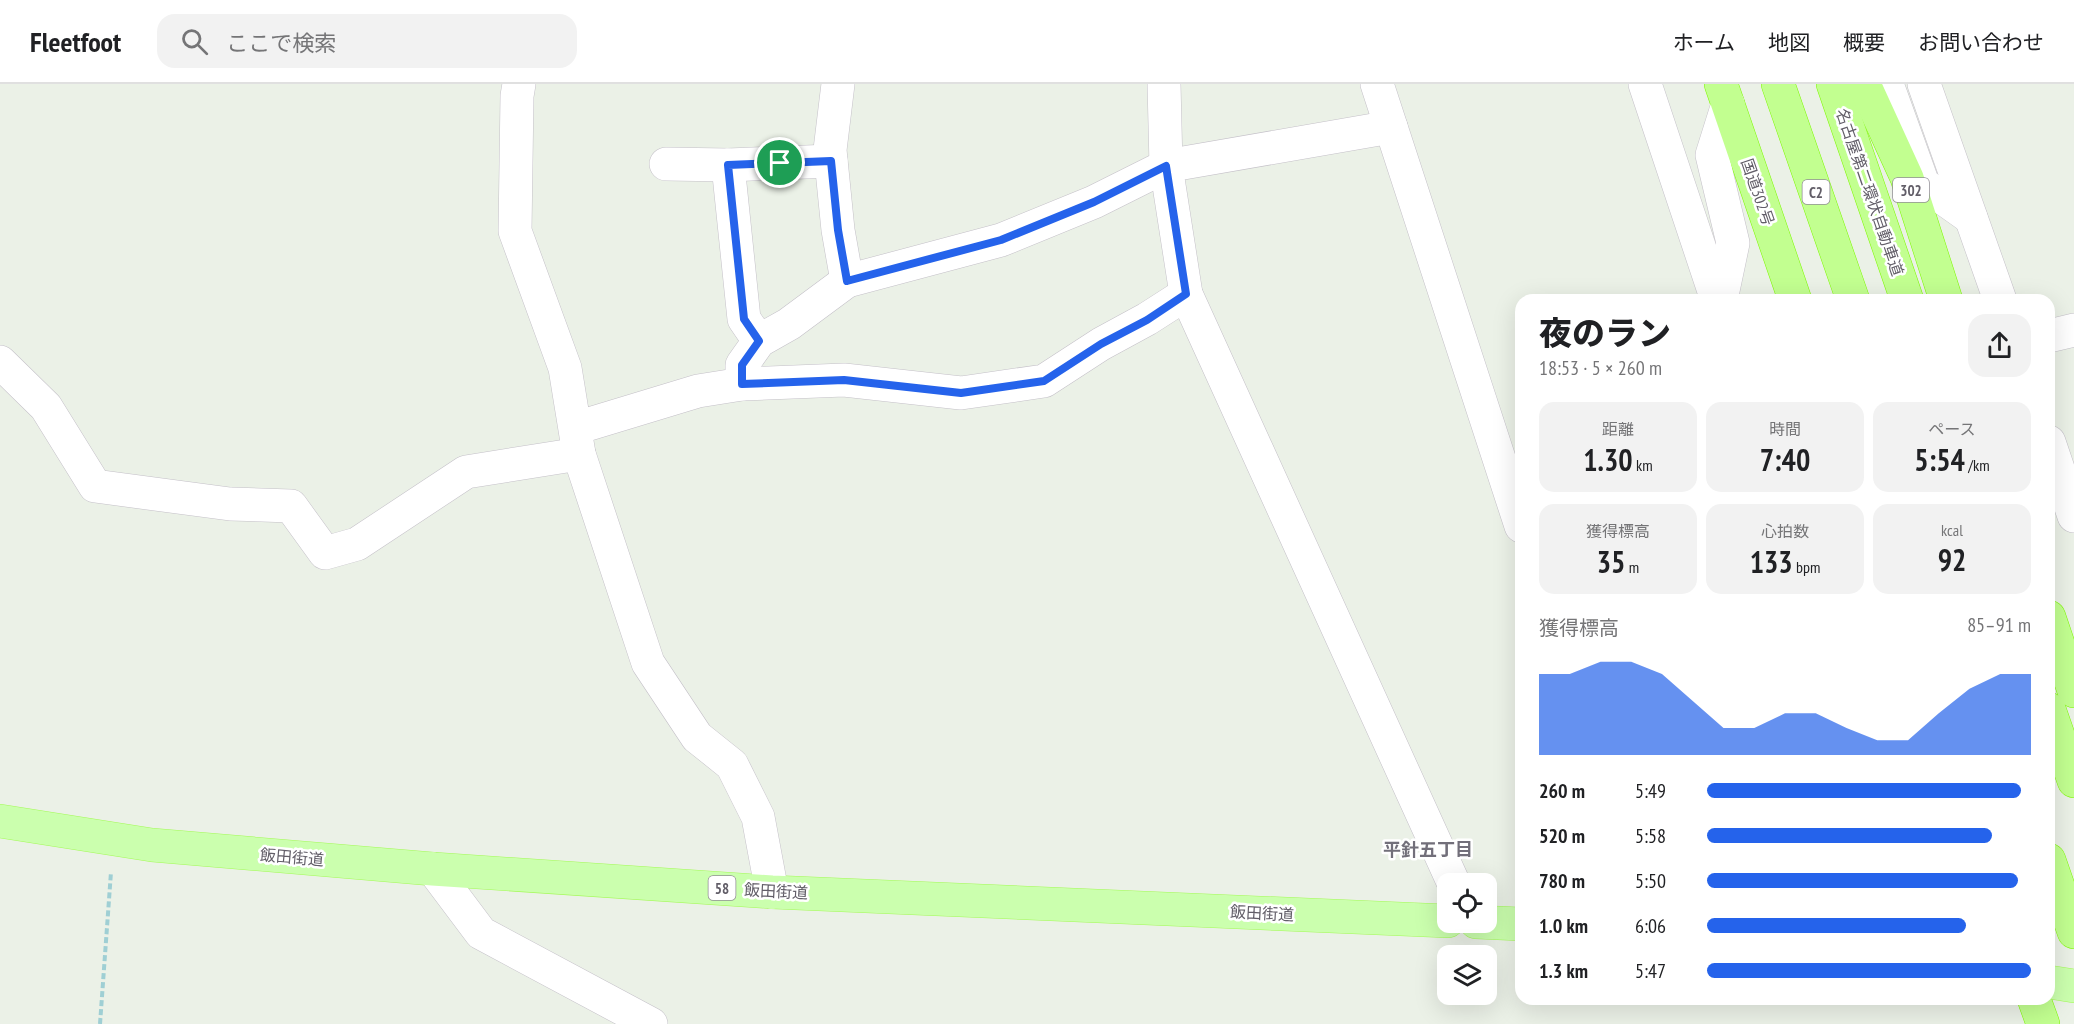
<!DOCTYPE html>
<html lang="ja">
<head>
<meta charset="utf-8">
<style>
	body { margin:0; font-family:"PT Sans Narrow","Noto Sans JP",sans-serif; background:#f2f2f2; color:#202124; height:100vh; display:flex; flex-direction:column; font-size:22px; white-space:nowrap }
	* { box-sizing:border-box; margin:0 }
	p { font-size:20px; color:#757577 }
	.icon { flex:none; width:33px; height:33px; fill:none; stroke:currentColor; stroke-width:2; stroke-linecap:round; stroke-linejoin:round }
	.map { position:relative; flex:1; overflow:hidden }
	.side { position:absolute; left:1515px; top:210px; width:540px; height:711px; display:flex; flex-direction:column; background:#fff; border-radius:18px; box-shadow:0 6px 24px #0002 }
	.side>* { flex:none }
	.tools { position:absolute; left:1437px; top:789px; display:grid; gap:12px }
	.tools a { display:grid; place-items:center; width:60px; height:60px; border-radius:12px; background:#fff; box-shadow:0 6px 24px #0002; font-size:30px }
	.pin { position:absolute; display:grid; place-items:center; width:51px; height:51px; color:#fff; margin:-26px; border:3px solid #fff; border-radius:50%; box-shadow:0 2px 6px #0007 }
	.round { display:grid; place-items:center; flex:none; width:63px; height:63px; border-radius:18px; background:#f2f2f2 }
	.head { display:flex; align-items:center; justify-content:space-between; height:102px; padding:0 24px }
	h1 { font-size:33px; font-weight:800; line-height:45px }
	.metrics { display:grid; grid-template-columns:repeat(3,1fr); gap:9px; height:102px; padding:6px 24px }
	.metrics div { display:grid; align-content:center; border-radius:15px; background:#f2f2f2; text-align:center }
	.metrics b { font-size:30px; font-weight:800 }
	.metrics small { font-size:16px; font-weight:400 }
	.metrics p { font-size:16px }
	.chart { height:168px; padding:12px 24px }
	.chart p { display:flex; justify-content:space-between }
	.chart svg { width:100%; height:108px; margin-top:6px; fill:#2563eb; opacity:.7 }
	ul { padding:0 24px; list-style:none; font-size:20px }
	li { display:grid; grid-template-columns:96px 72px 1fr; align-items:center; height:45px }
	li i { height:15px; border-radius:8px; background:#2563eb }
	header { display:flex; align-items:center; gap:36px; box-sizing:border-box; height:84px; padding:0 30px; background:#fff; border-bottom:2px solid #e0e0e0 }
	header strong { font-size:28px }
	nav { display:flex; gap:33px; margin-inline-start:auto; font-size:21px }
	.search { width:420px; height:54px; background:#f2f2f2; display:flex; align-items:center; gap:15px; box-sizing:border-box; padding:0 21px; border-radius:18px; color:#757577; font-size:22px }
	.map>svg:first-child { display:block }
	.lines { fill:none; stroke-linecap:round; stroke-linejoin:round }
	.minor-casing { stroke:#c4c0c8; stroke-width:34 }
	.major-casing { stroke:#a4fa57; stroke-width:34 }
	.highway-casing { stroke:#7ef800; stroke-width:34 }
	.path { stroke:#9fcfd4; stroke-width:4; stroke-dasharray:6 3; stroke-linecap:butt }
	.minor { stroke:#fff; stroke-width:33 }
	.major { stroke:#cbffae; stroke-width:33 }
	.highway { stroke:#c2ff90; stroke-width:33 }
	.route-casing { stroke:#fff; stroke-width:12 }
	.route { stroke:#2563eb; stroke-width:8 }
	.labels { text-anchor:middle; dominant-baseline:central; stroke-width:5; stroke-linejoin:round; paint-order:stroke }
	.shield { fill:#fff; stroke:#918e95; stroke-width:1.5 }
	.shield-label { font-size:15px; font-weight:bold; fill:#625e68 }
	.street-label { font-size:16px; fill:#625e68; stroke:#fff }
	.neighbourhood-label { font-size:18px; font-weight:bold; fill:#726f7a; stroke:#fff }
</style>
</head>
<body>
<header>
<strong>Fleetfoot</strong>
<div class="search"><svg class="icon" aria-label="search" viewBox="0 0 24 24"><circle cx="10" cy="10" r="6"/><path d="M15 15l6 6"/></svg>ここで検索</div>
<nav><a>ホーム</a><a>地図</a><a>概要</a><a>お問い合わせ</a></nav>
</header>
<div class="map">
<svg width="2074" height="940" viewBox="0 0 2074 940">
	<rect width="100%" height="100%" fill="#ebf1e7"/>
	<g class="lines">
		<defs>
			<g id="minor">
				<polyline points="519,0 517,12 515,147 565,284 579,370 648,579 697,653 732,681 758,733 772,808"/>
				<polyline points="838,0 830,66 838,146 847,197"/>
				<polyline points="1164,0 1166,82 1186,210 1454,800"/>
				<polyline points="1377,0 1521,442"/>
				<polyline points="1645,0 1717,216"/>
				<polyline points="1887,0 1923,100 1971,134"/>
				<polyline points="1924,0 2000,216"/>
				<polyline points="666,80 728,81 831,77"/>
				<polyline points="728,81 744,235 759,257"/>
				<polyline points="1721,216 1733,159 1712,71 1728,20"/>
				<polyline points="2049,252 2074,246"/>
				<polyline points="0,278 46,323 95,402 230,420 291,422 325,469 357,460 466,388 579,370"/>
				<polyline points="742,300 742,281 759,257 789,240 847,197 1001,156 1094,118 1166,82 1391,43"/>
				<polyline points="576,344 698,307 742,300 844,296 961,309 1044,297 1101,260 1147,235 1186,210"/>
				<polyline points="2049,358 2074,432"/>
				<polyline points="433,785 481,849 651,940"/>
			</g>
			<g id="major">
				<polyline points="0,737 152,761 433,785 772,808 1448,837"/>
				<polyline points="1476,838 1521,840"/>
				<polyline points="2049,898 2074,902"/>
			</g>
			<g id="highway">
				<polyline points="1721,0 1795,216"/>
				<polyline points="1778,0 1853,216"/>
				<polyline points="1833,0 1907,216"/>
				<polyline points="1864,0 1907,94 1946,216"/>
				<polyline points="2049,533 2074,607"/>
				<polyline points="2049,625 2074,697"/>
				<polyline points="2049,776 2074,848"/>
				<polyline points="2034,915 2043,940"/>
			</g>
		</defs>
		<use href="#minor" class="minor-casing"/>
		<use href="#major" class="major-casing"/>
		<use href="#highway" class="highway-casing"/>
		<polyline class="path" points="100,940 111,788"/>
		<use href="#minor" class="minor"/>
		<use href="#major" class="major"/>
		<use href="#highway" class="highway"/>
	</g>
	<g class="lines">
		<defs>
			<polygon id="route" points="831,77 838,146 847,197 1001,156 1094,118 1166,82 1186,210 1147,236 1101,260 1044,297 961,309 844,296 742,300 742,281 759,257 744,235 728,81"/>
		</defs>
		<use href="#route" class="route-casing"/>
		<use href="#route" class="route"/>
	</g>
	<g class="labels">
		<g class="shield">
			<rect x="1893" y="94" width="36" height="24" rx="4.5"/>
			<rect x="1802.5" y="96" width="27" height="24" rx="4.5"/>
			<rect x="708.5" y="792" width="27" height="24" rx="4.5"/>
		</g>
		<g class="shield-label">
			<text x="1911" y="106">302</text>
			<text x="1816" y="108">C2</text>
			<text x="722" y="804">58</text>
		</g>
		<g class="street-label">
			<text transform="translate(1758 108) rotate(71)">国道302号</text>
			<text transform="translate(1870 108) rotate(71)">名古屋第二環状自動車道</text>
			<text transform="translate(292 773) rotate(5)">飯田街道</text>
			<text transform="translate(776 807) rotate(3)">飯田街道</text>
			<text transform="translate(1262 829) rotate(3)">飯田街道</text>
		</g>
		<g class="neighbourhood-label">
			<text x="1428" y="765">平針五丁目</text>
		</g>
	</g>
</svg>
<div class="tools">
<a><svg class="icon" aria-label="locate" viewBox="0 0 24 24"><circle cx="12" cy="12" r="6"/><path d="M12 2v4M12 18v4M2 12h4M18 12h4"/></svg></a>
<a><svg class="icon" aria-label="layers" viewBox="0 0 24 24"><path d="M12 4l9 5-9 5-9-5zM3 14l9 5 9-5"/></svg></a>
</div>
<div class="pin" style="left:780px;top:79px;background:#1e9e55"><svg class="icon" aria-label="arrive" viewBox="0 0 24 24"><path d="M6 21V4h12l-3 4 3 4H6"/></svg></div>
<section class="side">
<div class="head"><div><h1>夜のラン</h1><p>18:53 · 5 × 260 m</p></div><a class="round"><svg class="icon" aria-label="share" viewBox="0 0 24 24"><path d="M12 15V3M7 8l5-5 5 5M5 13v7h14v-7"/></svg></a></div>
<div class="metrics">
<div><p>距離</p><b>1.30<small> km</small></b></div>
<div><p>時間</p><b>7:40</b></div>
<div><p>ペース</p><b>5:54<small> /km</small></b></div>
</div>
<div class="metrics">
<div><p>獲得標高</p><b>35<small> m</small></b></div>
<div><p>心拍数</p><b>133<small> bpm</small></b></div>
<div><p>kcal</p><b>92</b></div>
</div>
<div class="chart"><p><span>獲得標高</span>85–91 m</p>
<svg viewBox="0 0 160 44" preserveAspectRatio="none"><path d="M0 44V11L10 11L20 6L30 6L40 11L50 22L60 33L70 33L80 27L90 27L100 33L110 38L120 38L130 27L140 17L150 11L160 11V44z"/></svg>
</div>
<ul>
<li><b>260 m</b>5:49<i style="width:97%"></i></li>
<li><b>520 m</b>5:58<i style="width:88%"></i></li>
<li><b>780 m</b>5:50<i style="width:96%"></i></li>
<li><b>1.0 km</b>6:06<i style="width:80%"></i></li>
<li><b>1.3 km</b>5:47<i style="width:100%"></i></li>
</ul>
</section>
</div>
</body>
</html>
